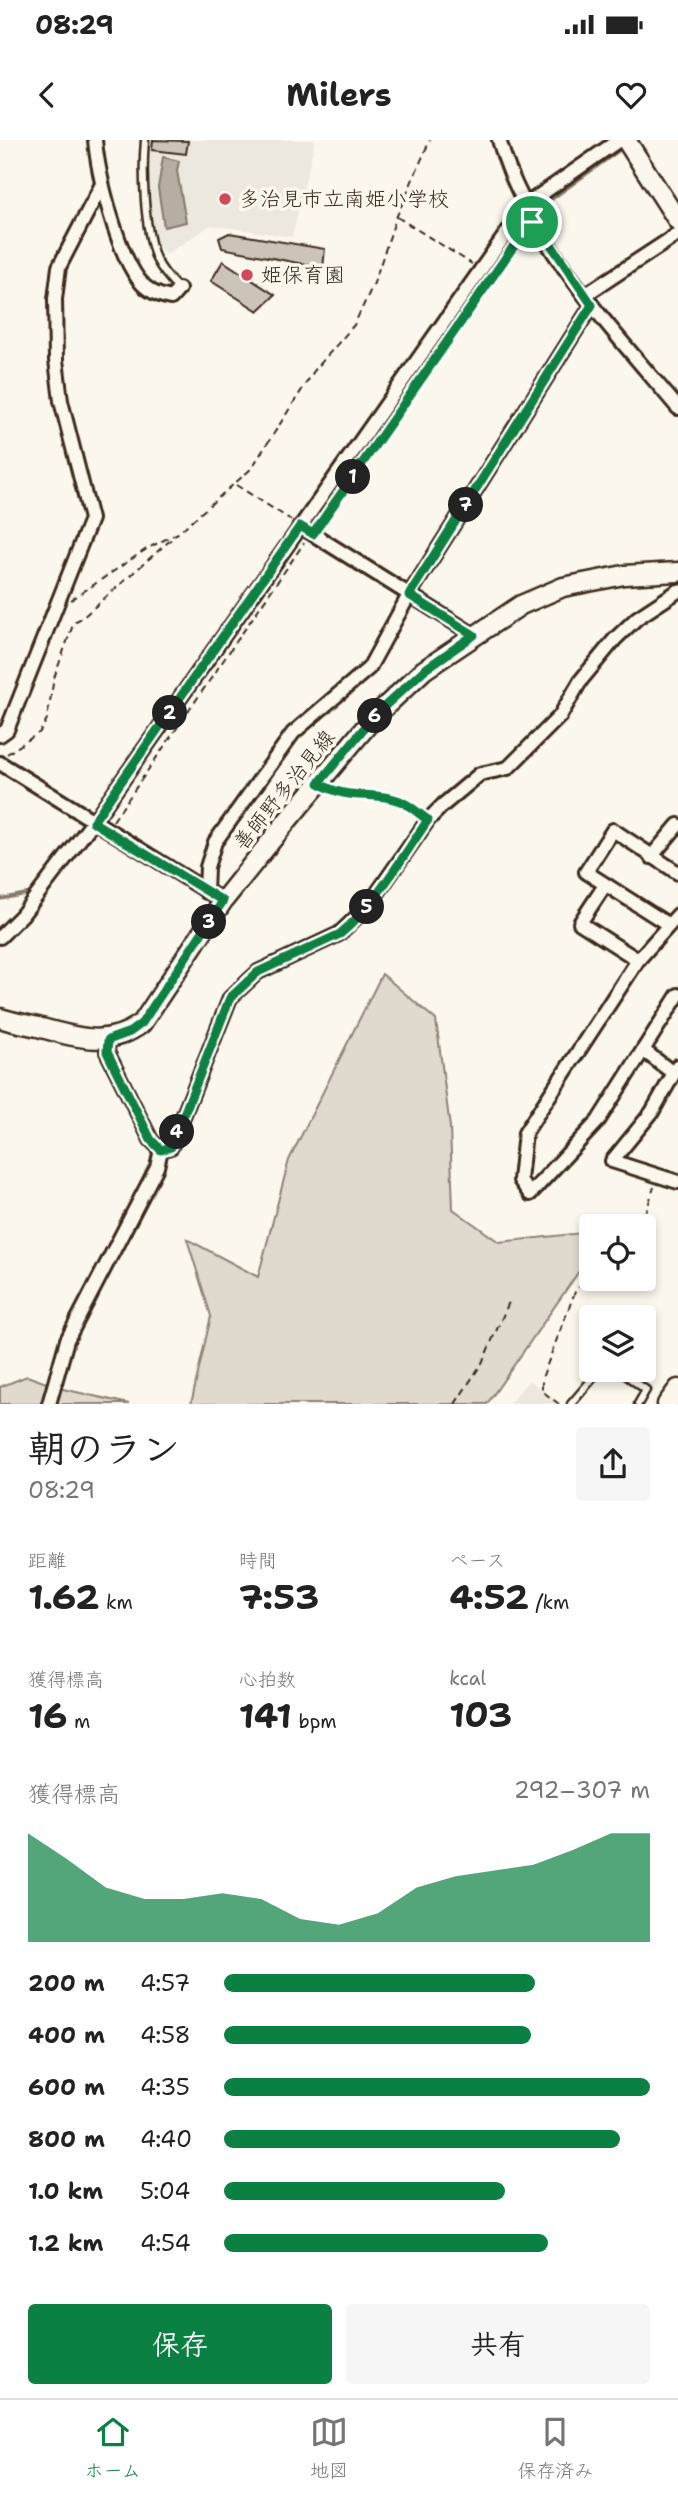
<!DOCTYPE html>
<html lang="ja">
<head>
<meta charset="utf-8">
<style>
	body { margin:0; font-family:"Shantell Sans","Klee One",sans-serif; background:#f6f6f6; color:#222; height:100vh; display:flex; flex-direction:column; font-size:26px; white-space:nowrap }
	* { box-sizing:border-box; margin:0 }
	p { font-size:23px; color:#767676 }
	.icon { flex:none; width:38px; height:38px; fill:none; stroke:currentColor; stroke-width:2; stroke-linecap:round; stroke-linejoin:round }
	.map { position:relative; height:1264px; overflow:hidden }
	.details { display:flex; flex-direction:column; background:#fff; flex:1 }
	.details>* { flex:none }
	.fabs { position:absolute; left:579px; top:1074px; display:grid; gap:14px }
	.fabs a { display:grid; place-items:center; width:77px; height:77px; border-radius:7px; background:#fff; box-shadow:0 4px 10px #0003; font-size:35px }
	.pin { position:absolute; display:grid; place-items:center; width:60px; height:60px; color:#fff; margin:-30px; border:4px solid #fff; border-radius:50%; box-shadow:0 2px 7px #0007 }
	.km { position:absolute; width:35px; height:35px; margin:-18px; border-radius:50%; background:#222; color:#fff; font-size:19px; line-height:35px; text-align:center }
	.round { display:grid; place-items:center; flex:none; width:74px; height:74px; border-radius:7px; background:#f6f6f6 }
	.head { display:flex; align-items:center; justify-content:space-between; height:119px; padding:0 28px }
	h1 { font-size:38px; font-weight:700; line-height:52px }
	.figures { display:grid; grid-template-columns:repeat(3,1fr); gap:10px; height:119px; padding:7px 28px }
	.figures div { display:grid; align-content:center }
	.figures b { font-size:35px; font-weight:700 }
	.figures small { font-size:19px; font-weight:400 }
	.figures p { font-size:19px }
	.chart { height:196px; padding:14px 28px }
	.chart p { display:flex; justify-content:space-between }
	.chart svg { width:100%; height:126px; margin-top:7px; fill:#0b8043; opacity:.7 }
	.action { display:flex; gap:14px; margin-top:auto; padding:14px 28px }
	.action a { flex:1; height:80px; border-radius:7px; background:#0b8043; color:#fff; font-size:28px; font-weight:700; line-height:80px; text-align:center }
	.action a+a { background:#f6f6f6; color:#222 }
	ul { padding:0 28px; list-style:none; font-size:23px }
	li { display:grid; grid-template-columns:112px 84px 1fr; align-items:center; height:52px }
	li i { height:18px; border-radius:9px; background:#0b8043 }
	.status { display:flex; justify-content:space-between; align-items:center; height:49px; padding:0 35px; background:#fff; direction:ltr }
	.status svg { height:19px; fill:currentColor }
	header { display:flex; justify-content:space-between; align-items:center; height:91px; padding:0 28px; background:#fff; font-size:32px; font-weight:700 }
	.tab-bar { display:flex; justify-content:space-around; align-items:center; height:98px; border-top:2px solid #e0e0e0; background:#fff; font-size:19px; color:#767676 }
	.tab-bar a { display:grid; justify-items:center; gap:4px }
	.tab-bar .active { color:#0b8043 }
	.map>svg:first-child { display:block }
	.built { fill:#ede8dd }
	.green { fill:#dfd9ce; stroke:#8d8276; stroke-width:2 }
	.water { fill:#b6aea2; stroke:#85796d; stroke-width:2 }
	.lines { fill:none; stroke-linecap:round; stroke-linejoin:round }
	.stream { stroke:#85796d; stroke-width:3.5 }
	.building { fill:#ccc4b9; stroke:#3b2a1e; stroke-width:2 }
	.lane-casing { stroke:#3b2a1e; stroke-width:11 }
	.street-casing { stroke:#3b2a1e; stroke-width:18 }
	.secondary-casing { stroke:#3b2a1e; stroke-width:23 }
	.path { stroke:#3b2a1e; stroke-width:2; stroke-dasharray:7 5; stroke-linecap:butt }
	.lane { stroke:#fbf7ec; stroke-width:6 }
	.street { stroke:#fbf7ec; stroke-width:12 }
	.secondary { stroke:#fbf7ec; stroke-width:18 }
	.route-casing { stroke:#fff; stroke-width:14 }
	.route { stroke:#0b8043; stroke-width:9 }
	.poi-dot { fill:#d1495b; stroke:#fbf7ec; stroke-width:2.5 }
	.labels { text-anchor:middle; dominant-baseline:central; stroke-width:7; stroke-linejoin:round; paint-order:stroke }
	.poi-label { font-size:21px; fill:#3b2a1e; stroke:#fbf7ec; text-anchor:start }
	.street-label { font-size:21px; fill:#3b2a1e; stroke:#fbf7ec }
</style>
</head>
<body>
<div class="status"><b>08:29</b><svg viewBox="0 0 49 12"><path d="M0 12V9h3v3zM5 12V6h3v6zM10 12V3h3v9zM15 12V0h3v12zM26 1h20v11H26zM47 4h2v5h-2z"/></svg></div>
<header><svg class="icon" aria-label="back" viewBox="0 0 24 24"><path d="M15 5l-7 7 7 7"/></svg>Milers<svg class="icon" aria-label="heart" viewBox="0 0 24 24"><path d="M12 20l-8-8c-3-5 5-10 8-4 3-6 11-1 8 4z"/></svg></header>
<div class="map">
<svg width="678" height="1264" viewBox="0 0 678 1264">
	<rect width="100%" height="100%" fill="#fbf7ec"/>
	<filter id="ink" filterUnits="userSpaceOnUse"><feTurbulence type="fractalNoise" baseFrequency=".0143" numOctaves="2"/><feDisplacementMap in="SourceGraphic" scale="14" xChannelSelector="R" yChannelSelector="G"/><feConvolveMatrix kernelMatrix="1 2 1 2 8 2 1 2 1" color-interpolation-filters="sRGB"/></filter>
	<g filter="url(#ink)">
		<g class="built">
			<polygon points="143,0 315,0 292,97 211,85 165,115 155,101"/>
			<polygon points="529,1240 560,1264 509,1264"/>
		</g>
		<g class="green">
			<polygon points="382,834 436,880 450,987 453,1069 499,1102 591,1092 591,1114 487,1264 191,1264 211,1176 187,1099 258,1137 289,1020"/>
			<polygon points="27,1236 63,1249 129,1264 0,1264 0,1247"/>
		</g>
		<polygon class="water" points="163,17 179,21 177,31 186,82 164,87 158,48"/>
		<g class="lines">
			<g class="stream">
				<polyline points="309,387 528,76 625,6"/>
				<polyline points="102,682 304,393"/>
				<polyline points="73,718 97,688"/>
				<polyline points="0,759 36,752"/>
			</g>
		</g>
		<g class="building">
			<polygon points="153,0 188,1 186,14 152,10"/>
			<polygon points="229,93 325,109 323,128 222,108 219,98"/>
			<polygon points="223,121 275,155 258,171 211,141"/>
		</g>
		<g class="lines">
			<defs>
				<g id="lane">
					<path d="M145 0C142 32 144 88 156 119 162 131 170 140 179 149"/>
					<polyline points="619,1230 646,1250 638,1264"/>
					<polyline points="571,1264 600,1230"/>
				</g>
				<g id="street">
					<path d="M95 0C98 35 117 112 139 140 146 150 159 156 171 158L179 149"/>
					<path d="M499 0C528 101 612 189 678 268"/>
					<polyline points="585,155 678,94"/>
					<polyline points="300,386 474,495"/>
					<polyline points="0,595 7,590 91,379 61,261 56,220 55,159 59,127 101,46"/>
					<polyline points="0,623 223,761"/>
					<polyline points="651,717 678,685"/>
					<polyline points="605,745 580,783 638,820"/>
					<polyline points="206,752 207,727 215,702 293,593 369,528 409,455 592,165"/>
					<polyline points="678,775 638,820 525,993 520,1040 530,1054 598,981 678,855"/>
					<polyline points="669,785 586,732 613,690 678,733"/>
					<polyline points="0,797 22,775 93,682 527,64 619,0"/>
					<polyline points="108,900 107,912 151,1000 161,1010"/>
					<polyline points="643,910 673,933"/>
					<polyline points="678,926 652,972 612,1021 678,1042"/>
					<polyline points="161,1010 171,1007 230,858 258,832 339,794 369,765 428,680 443,665 480,634 508,628 560,576 581,540 615,499 637,478 678,451"/>
					<polyline points="49,1264 67,1200 157,1027 161,1010"/>
				</g>
				<g id="secondary">
					<polyline points="626,0 678,81"/>
					<path d="M0 878C12 882 25 884 38 887 75 897 108 909 142 883L223 761 287 681 375 576 424 530 521 465 563 447 624 435 678 432"/>
					<polyline points="667,1264 678,1249"/>
				</g>
			</defs>
			<use href="#lane" class="lane-casing"/>
			<use href="#street" class="street-casing"/>
			<use href="#secondary" class="secondary-casing"/>
			<g class="path">
				<polyline points="397,77 472,124"/>
				<polyline points="236,345 291,380"/>
				<polyline points="319,384 527,88"/>
				<polyline points="71,460 148,408 178,393 251,329 314,231 354,185 374,143 396,78 430,0"/>
				<polyline points="7,614 40,592 47,579 54,538 74,482 82,478 175,396"/>
				<polyline points="331,651 401,662 419,674"/>
				<polyline points="113,681 304,403"/>
				<polyline points="625,1087 633,1076 646,1072 654,1047"/>
				<polyline points="455,1264 482,1223 509,1162"/>
				<polyline points="559,1264 542,1251 542,1238 575,1152 592,1131"/>
			</g>
			<use href="#lane" class="lane"/>
			<use href="#street" class="street"/>
			<use href="#secondary" class="secondary"/>
		</g>
	</g>
	<g class="lines" filter="url(#ink)">
		<defs>
			<path id="route" d="M535 81 592 165 409 455 474 495 424 530 374 576 319 643C349 662 372 650 400 661 410 665 419 674 428 680 401 719 376 764 340 794L258 832 230 858 171 1007 161 1010 151 1000 107 912 108 900 130 892 142 883 223 761 93 682 300 386 313 394 525 90Z"/>
		</defs>
		<use href="#route" class="route-casing"/>
		<use href="#route" class="route"/>
	</g>
	<g class="poi-dot">
		<circle cx="225" cy="59" r="7"/>
		<circle cx="247" cy="135" r="7"/>
	</g>
	<g class="labels">
		<g class="poi-label">
			<text x="239" y="59">多治見市立南姫小学校</text>
			<text x="261" y="135">姫保育園</text>
		</g>
		<g class="street-label">
			<text transform="translate(284 650) rotate(-51)">善師野多治見線</text>
		</g>
	</g>
</svg>
<div class="fabs">
<a><svg class="icon" aria-label="locate" viewBox="0 0 24 24"><circle cx="12" cy="12" r="6"/><path d="M12 2v4M12 18v4M2 12h4M18 12h4"/></svg></a>
<a><svg class="icon" aria-label="layers" viewBox="0 0 24 24"><path d="M12 4l9 5-9 5-9-5zM3 14l9 5 9-5"/></svg></a>
</div>
<div class="pin" style="left:532px;top:82px;background:#1e9e55"><svg class="icon" aria-label="arrive" viewBox="0 0 24 24"><path d="M6 21V4h12l-3 4 3 4H6"/></svg></div>
<b class="km" style="left:353px;top:337px">1</b>
<b class="km" style="left:170px;top:573px">2</b>
<b class="km" style="left:209px;top:782px">3</b>
<b class="km" style="left:177px;top:992px">4</b>
<b class="km" style="left:367px;top:767px">5</b>
<b class="km" style="left:375px;top:576px">6</b>
<b class="km" style="left:466px;top:365px">7</b>
</div>
<section class="details">
<div class="head"><div><h1>朝のラン</h1><p>08:29</p></div><a class="round"><svg class="icon" aria-label="share" viewBox="0 0 24 24"><path d="M12 15V3M7 8l5-5 5 5M5 13v7h14v-7"/></svg></a></div>
<div class="figures">
<div><p>距離</p><b>1.62<small> km</small></b></div>
<div><p>時間</p><b>7:53</b></div>
<div><p>ペース</p><b>4:52<small> /km</small></b></div>
</div>
<div class="figures">
<div><p>獲得標高</p><b>16<small> m</small></b></div>
<div><p>心拍数</p><b>141<small> bpm</small></b></div>
<div><p>kcal</p><b>103</b></div>
</div>
<div class="chart"><p><span>獲得標高</span>292–307 m</p>
<svg viewBox="0 0 160 44" preserveAspectRatio="none"><path d="M0 44V6L10 15L20 25L30 29L40 29L50 27L60 29L70 36L80 38L90 34L100 25L110 21L120 19L130 17L140 12L150 6L160 6V44z"/></svg>
</div>
<ul>
<li><b>200 m</b>4:57<i style="width:73%"></i></li>
<li><b>400 m</b>4:58<i style="width:72%"></i></li>
<li><b>600 m</b>4:35<i style="width:100%"></i></li>
<li><b>800 m</b>4:40<i style="width:93%"></i></li>
<li><b>1.0 km</b>5:04<i style="width:66%"></i></li>
<li><b>1.2 km</b>4:54<i style="width:76%"></i></li>
</ul>
<div class="action"><a>保存</a><a>共有</a></div>
</section>
<nav class="tab-bar">
<a class="active"><svg class="icon" aria-label="home" viewBox="0 0 24 24"><path d="M3 11l9-7 9 7M6 9v11h12V9"/></svg>ホーム</a>
<a><svg class="icon" aria-label="map" viewBox="0 0 24 24"><path d="M3 6l6-2 6 2 6-2v14l-6 2-6-2-6 2zM9 4v14M15 6v14"/></svg>地図</a>
<a><svg class="icon" aria-label="saved" viewBox="0 0 24 24"><path d="M7 4h10v16l-5-4-5 4z"/></svg>保存済み</a>
</nav>
</body>
</html>
